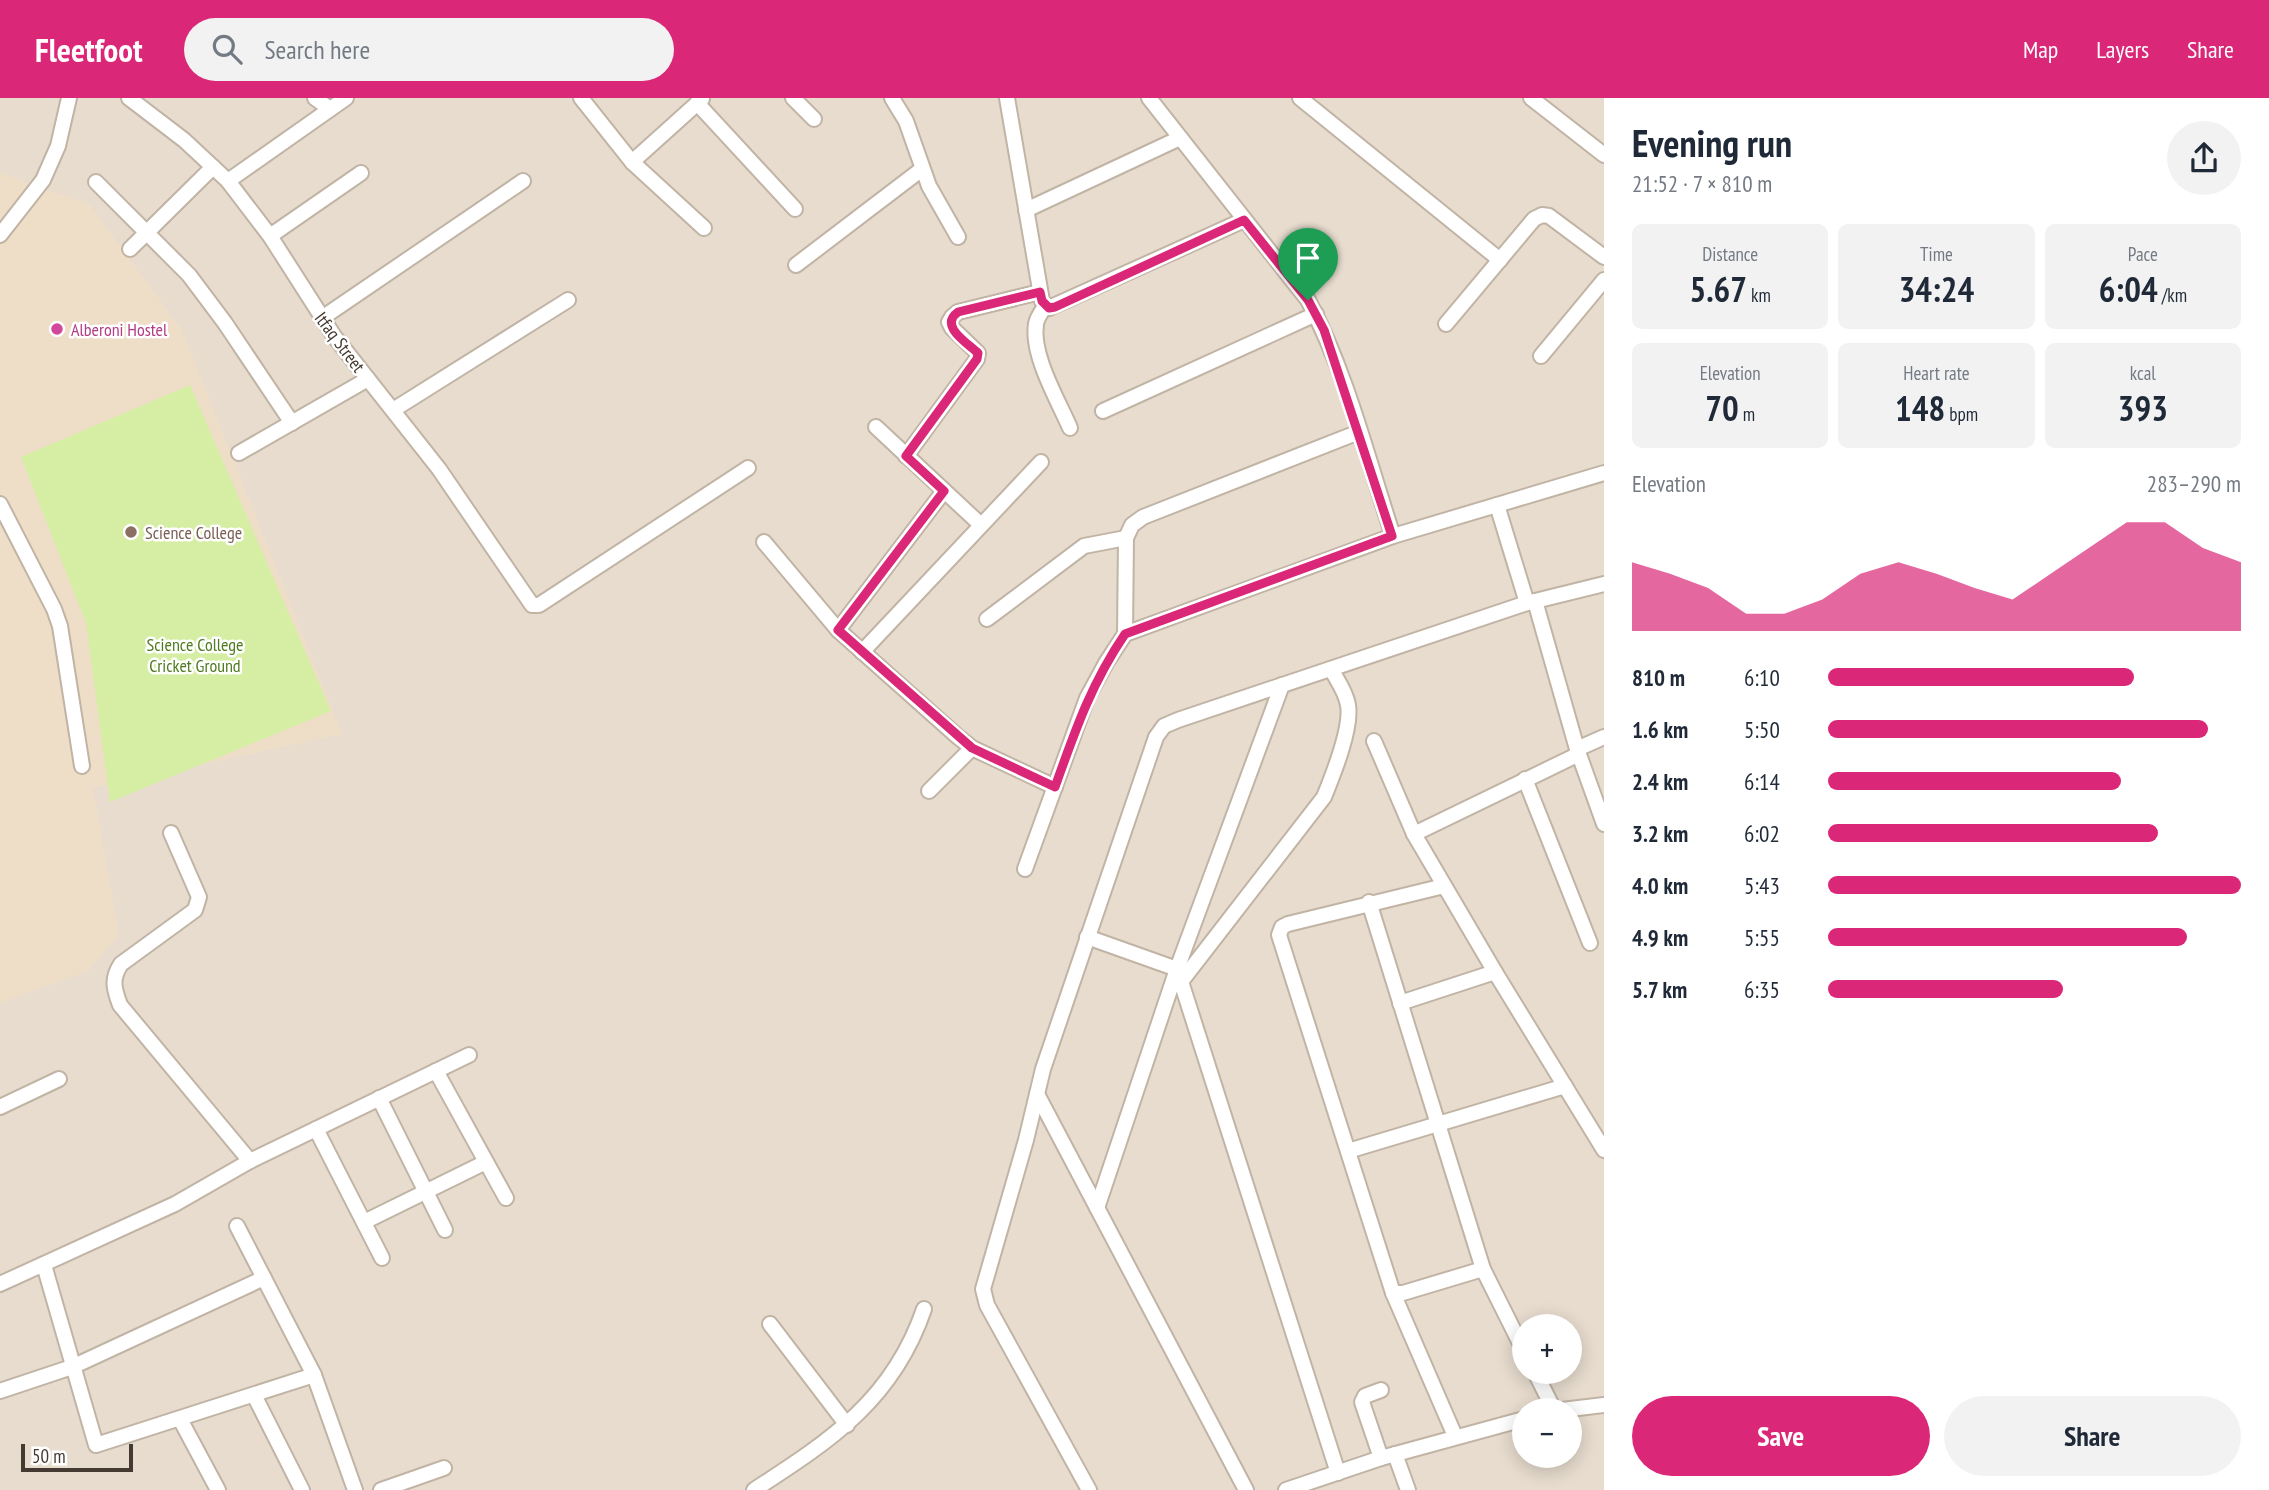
<!DOCTYPE html>
<html lang="en">
<head>
<meta charset="utf-8">
<style>
	body { margin:0; font-family:"PT Sans Narrow",sans-serif; background:#f2f2f3; color:#1f2937; height:100vh; display:flex; flex-direction:column; font-size:26px; white-space:nowrap }
	* { box-sizing:border-box; margin:0 }
	p { font-size:23px; color:#747a83 }
	.icon { flex:none; width:38px; height:38px; fill:none; stroke:currentColor; stroke-width:2; stroke-linecap:round; stroke-linejoin:round }
	.map { position:relative; flex:1; overflow:hidden }
	.side { display:flex; flex-direction:column; background:#fff; width:665px }
	.side>* { flex:none }
	.controls { position:absolute; left:1512px; top:1216px; display:grid; gap:14px }
	.controls a { display:grid; place-items:center; width:70px; height:70px; border-radius:50%; background:#fff; box-shadow:0 4px 18px #0003; font-size:35px }
	.scale { position:absolute; left:21px; bottom:18px; width:112px; box-sizing:border-box; padding-left:7px; border:4px solid #443a31; border-top:0; font-size:19px; line-height:24px; white-space:nowrap; color:#443a31; -webkit-text-stroke:5px #fff; paint-order:stroke }
	.pin { position:absolute; display:grid; place-items:center; width:60px; height:60px; color:#fff; margin:-72px -30px; border-radius:50% 50% 50% 0; rotate:-45deg; box-shadow:0 0 7px #0007 }
	.pin .icon { rotate:45deg }
	.round { display:grid; place-items:center; flex:none; width:74px; height:74px; border-radius:37px; background:#f2f2f3 }
	.head { display:flex; align-items:center; justify-content:space-between; height:119px; padding:0 28px }
	h1 { font-size:38px; font-weight:700; line-height:52px }
	.figures { display:grid; grid-template-columns:repeat(3,1fr); gap:10px; height:119px; padding:7px 28px }
	.figures div { display:grid; align-content:center; border-radius:10px; background:#f2f2f3; text-align:center }
	.figures b { font-size:35px; font-weight:700 }
	.figures small { font-size:19px; font-weight:400 }
	.figures p { font-size:19px }
	.chart { height:196px; padding:14px 28px }
	.chart p { display:flex; justify-content:space-between }
	.chart svg { width:100%; height:126px; margin-top:7px; fill:#db2777; opacity:.7 }
	.primary-button { display:flex; gap:14px; margin-top:auto; padding:14px 28px }
	.primary-button a { flex:1; height:80px; border-radius:42px; background:#db2777; color:#fff; font-size:28px; font-weight:700; line-height:80px; text-align:center }
	.primary-button a+a { background:#f2f2f3; color:#1f2937 }
	ul { padding:0 28px; list-style:none; font-size:23px }
	li { display:grid; grid-template-columns:112px 84px 1fr; align-items:center; height:52px }
	li i { height:18px; border-radius:9px; background:#db2777 }
	header { display:flex; align-items:center; gap:42px; box-sizing:border-box; height:98px; padding:0 35px; background:#db2777; color:#fff }
	header strong { font-size:33px }
	nav { display:flex; gap:38px; margin-inline-start:auto; font-size:24px }
	.search { width:490px; height:63px; background:#f2f2f3; display:flex; align-items:center; gap:18px; box-sizing:border-box; padding:0 24px; border-radius:38px; color:#747a83; font-size:26px }
	main { display:flex; flex:1; min-height:0 }
	.map>svg:first-child { display:block }
	.residential { fill:#e7dcce; fill-rule:evenodd }
	.education { fill:#eedec8 }
	.green { fill:#d6eda4 }
	.lines { fill:none; stroke-linecap:round; stroke-linejoin:round }
	.minor-casing { stroke:#c1b4a5; stroke-width:18 }
	.minor { stroke:#fff; stroke-width:14 }
	.route-casing { stroke:#fff; stroke-width:14 }
	.route { stroke:#db2777; stroke-width:9 }
	.hotel-dot { fill:#d1479c; stroke:#fff; stroke-width:2.5 }
	.education-dot { fill:#8d6e63; stroke:#fff; stroke-width:2.5 }
	.labels { text-anchor:middle; dominant-baseline:central; stroke-width:5; stroke-linejoin:round; paint-order:stroke }
	.hotel-label { font-size:18px; fill:#b23c85; stroke:#fff; text-anchor:start }
	.street-label { font-size:18px; fill:#443a31; stroke:#fff }
	.education-label { font-size:18px; fill:#785e54; stroke:#fff; text-anchor:start }
	.park-label { font-size:18px; fill:#4f7b1f; stroke:#fff }
</style>
</head>
<body>
<header>
<strong>Fleetfoot</strong>
<div class="search"><svg class="icon" aria-label="search" viewBox="0 0 24 24"><circle cx="10" cy="10" r="6"/><path d="M15 15l6 6"/></svg>Search here</div>
<nav><a>Map</a><a>Layers</a><a>Share</a></nav>
</header>
<main>
<div class="map">
<svg width="1604" height="1392" viewBox="0 0 1604 1392">
	<rect width="100%" height="100%" fill="#f3ebe0"/>
	<path class="residential" d="M0 0H1604V1392H0ZM1524 1228H1570V1274H1524ZM1524 1312H1570V1358H1524Z"/>
	<polygon class="education" points="0,75 89,106 182,232 342,636 93,690 119,837 88,873 0,905"/>
	<polygon class="green" points="190,287 331,613 110,704 86,525 21,359"/>
	<g class="lines">
		<defs>
			<g id="minor">
				<polyline points="129,0 184,42 228,83 270,138 334,238 439,371 532,507 539,507 748,370"/>
				<polyline points="315,0 330,11"/>
				<polyline points="581,0 632,64 704,130"/>
				<polyline points="793,0 814,21"/>
				<polyline points="892,0 906,23 929,88 958,139"/>
				<polyline points="1007,0 1042,203 1049,210 1244,122"/>
				<path d="M1149 0 1308 202C1347 276 1367 359 1393 438"/>
				<polyline points="1300,0 1500,162"/>
				<polyline points="1531,0 1604,57"/>
				<polyline points="697,5 795,111"/>
				<polyline points="632,64 702,1"/>
				<polyline points="228,83 346,0"/>
				<polyline points="96,84 189,177 225,225 292,325"/>
				<polyline points="1026,112 1180,40"/>
				<polyline points="0,137 43,82 58,48 69,0"/>
				<polyline points="270,138 361,75"/>
				<polyline points="130,151 213,69"/>
				<polyline points="796,167 922,71"/>
				<path d="M1046 207C1042 213 1037 219 1036 226 1031 257 1058 302 1070 330"/>
				<polyline points="322,220 523,83"/>
				<polyline points="1446,226 1534,121 1542,117 1549,118 1604,159"/>
				<polyline points="1541,258 1604,182"/>
				<polyline points="393,312 568,202"/>
				<polyline points="1103,313 1316,216"/>
				<polyline points="876,329 981,427"/>
				<polyline points="239,355 368,281"/>
				<polyline points="906,358 977,261 978,255 952,230 949,224 952,219 958,214 1040,194"/>
				<polyline points="0,406 54,511 60,528 82,668"/>
				<polyline points="1497,407 1527,505"/>
				<polyline points="764,444 838,532 957,638 972,650 1055,689"/>
				<polyline points="1535,503 1577,651 1604,726"/>
				<polyline points="987,521 1084,448 1126,440"/>
				<polyline points="838,532 944,393"/>
				<polyline points="1125,536 1393,438 1604,375"/>
				<polyline points="862,554 1041,364"/>
				<polyline points="1374,643 1414,736 1495,874 1604,1052"/>
				<polyline points="1577,651 1604,639"/>
				<polyline points="1525,681 1590,845"/>
				<polyline points="929,693 972,650"/>
				<path d="M171 735 199 799 195 812 121 866C111 881 114 891 120 907L250 1063"/>
				<polyline points="1414,736 1579,656"/>
				<polyline points="1025,771 1087,600 1106,565 1125,536 1126,440 1132,427 1143,419 1359,334"/>
				<polyline points="1444,788 1288,826 1282,829 1279,837 1393,1195 1455,1338"/>
				<polyline points="1369,804 1483,1171 1524,1253"/>
				<polyline points="1087,839 1177,871 1338,1375"/>
				<path d="M1180 885 1324 699C1333 677 1352 630 1348 607 1346 594 1337 582 1331 571"/>
				<polyline points="1400,905 1495,874"/>
				<polyline points="436,973 506,1100"/>
				<polyline points="1037,996 1246,1392"/>
				<polyline points="379,1000 445,1132"/>
				<polyline points="0,1009 59,981"/>
				<polyline points="316,1031 382,1160"/>
				<polyline points="1348,1053 1565,988"/>
				<polyline points="1097,1110 1177,871 1282,587"/>
				<polyline points="364,1124 486,1064"/>
				<polyline points="237,1128 314,1277 355,1392"/>
				<polyline points="44,1167 96,1347 314,1277"/>
				<polyline points="0,1186 175,1106 250,1063 469,957"/>
				<polyline points="1393,1195 1403,1195 1483,1171"/>
				<polyline points="770,1226 847,1327"/>
				<polyline points="1535,1274 1554,1312"/>
				<polyline points="0,1293 72,1269 264,1180"/>
				<polyline points="254,1297 302,1392"/>
				<polyline points="1562,1312 1604,1307"/>
				<polyline points="180,1321 218,1392"/>
				<polyline points="1395,1356 1408,1392"/>
				<polyline points="1381,1360 1362,1304 1365,1298 1381,1292"/>
				<polyline points="381,1392 444,1370"/>
				<path d="M754 1392C831 1342 893 1302 924 1211"/>
				<polyline points="1089,1392 987,1207 983,1191 1026,1042 1043,971 1156,639 1164,628 1178,622 1527,505 1604,486"/>
				<polyline points="1286,1392 1381,1360 1524,1321"/>
			</g>
		</defs>
		<use href="#minor" class="minor-casing"/>
		<use href="#minor" class="minor"/>
	</g>
	<g class="lines">
		<defs>
			<path id="route" d="M1244 122 1308 202 1324 232 1392 438 1125 536C1091 586 1075 633 1055 689L972 650 838 532 944 393 906 358 977 261 978 255C966 244 939 228 958 214L1040 194 1042 203 1049 210 1055 209Z"/>
		</defs>
		<use href="#route" class="route-casing"/>
		<use href="#route" class="route"/>
	</g>
	<circle class="hotel-dot" cx="57" cy="231" r="7"/>
	<circle class="education-dot" cx="131" cy="434" r="7"/>
	<g class="labels">
		<g class="hotel-label">
			<text x="71" y="231">Alberoni Hostel</text>
		</g>
		<g class="street-label">
			<text transform="translate(340 244) rotate(53)">Itfaq Street</text>
		</g>
		<g class="education-label">
			<text x="145" y="434">Science College</text>
		</g>
		<g class="park-label">
			<text x="195" y="546">Science College<tspan x="195" dy="21">Cricket Ground</tspan></text>
		</g>
	</g>
</svg>
<div class="controls">
<a>+</a>
<a>−</a>
</div>
<div class="scale">50 m</div>
<div class="pin" style="left:1308px;top:202px;background:#1e9e55"><svg class="icon" aria-label="arrive" viewBox="0 0 24 24"><path d="M6 21V4h12l-3 4 3 4H6"/></svg></div>
</div>
<section class="side">
<div class="head"><div><h1>Evening run</h1><p>21:52 · 7 × 810 m</p></div><a class="round"><svg class="icon" aria-label="share" viewBox="0 0 24 24"><path d="M12 15V3M7 8l5-5 5 5M5 13v7h14v-7"/></svg></a></div>
<div class="figures">
<div><p>Distance</p><b>5.67<small> km</small></b></div>
<div><p>Time</p><b>34:24</b></div>
<div><p>Pace</p><b>6:04<small> /km</small></b></div>
</div>
<div class="figures">
<div><p>Elevation</p><b>70<small> m</small></b></div>
<div><p>Heart rate</p><b>148<small> bpm</small></b></div>
<div><p>kcal</p><b>393</b></div>
</div>
<div class="chart"><p><span>Elevation</span>283–290 m</p>
<svg viewBox="0 0 160 44" preserveAspectRatio="none"><path d="M0 44V20L10 24L20 29L30 38L40 38L50 33L60 24L70 20L80 24L90 29L100 33L110 24L120 15L130 6L140 6L150 15L160 20V44z"/></svg>
</div>
<ul>
<li><b>810 m</b>6:10<i style="width:74%"></i></li>
<li><b>1.6 km</b>5:50<i style="width:92%"></i></li>
<li><b>2.4 km</b>6:14<i style="width:71%"></i></li>
<li><b>3.2 km</b>6:02<i style="width:80%"></i></li>
<li><b>4.0 km</b>5:43<i style="width:100%"></i></li>
<li><b>4.9 km</b>5:55<i style="width:87%"></i></li>
<li><b>5.7 km</b>6:35<i style="width:57%"></i></li>
</ul>
<div class="primary-button"><a>Save</a><a>Share</a></div>
</section>
</main>
</body>
</html>
